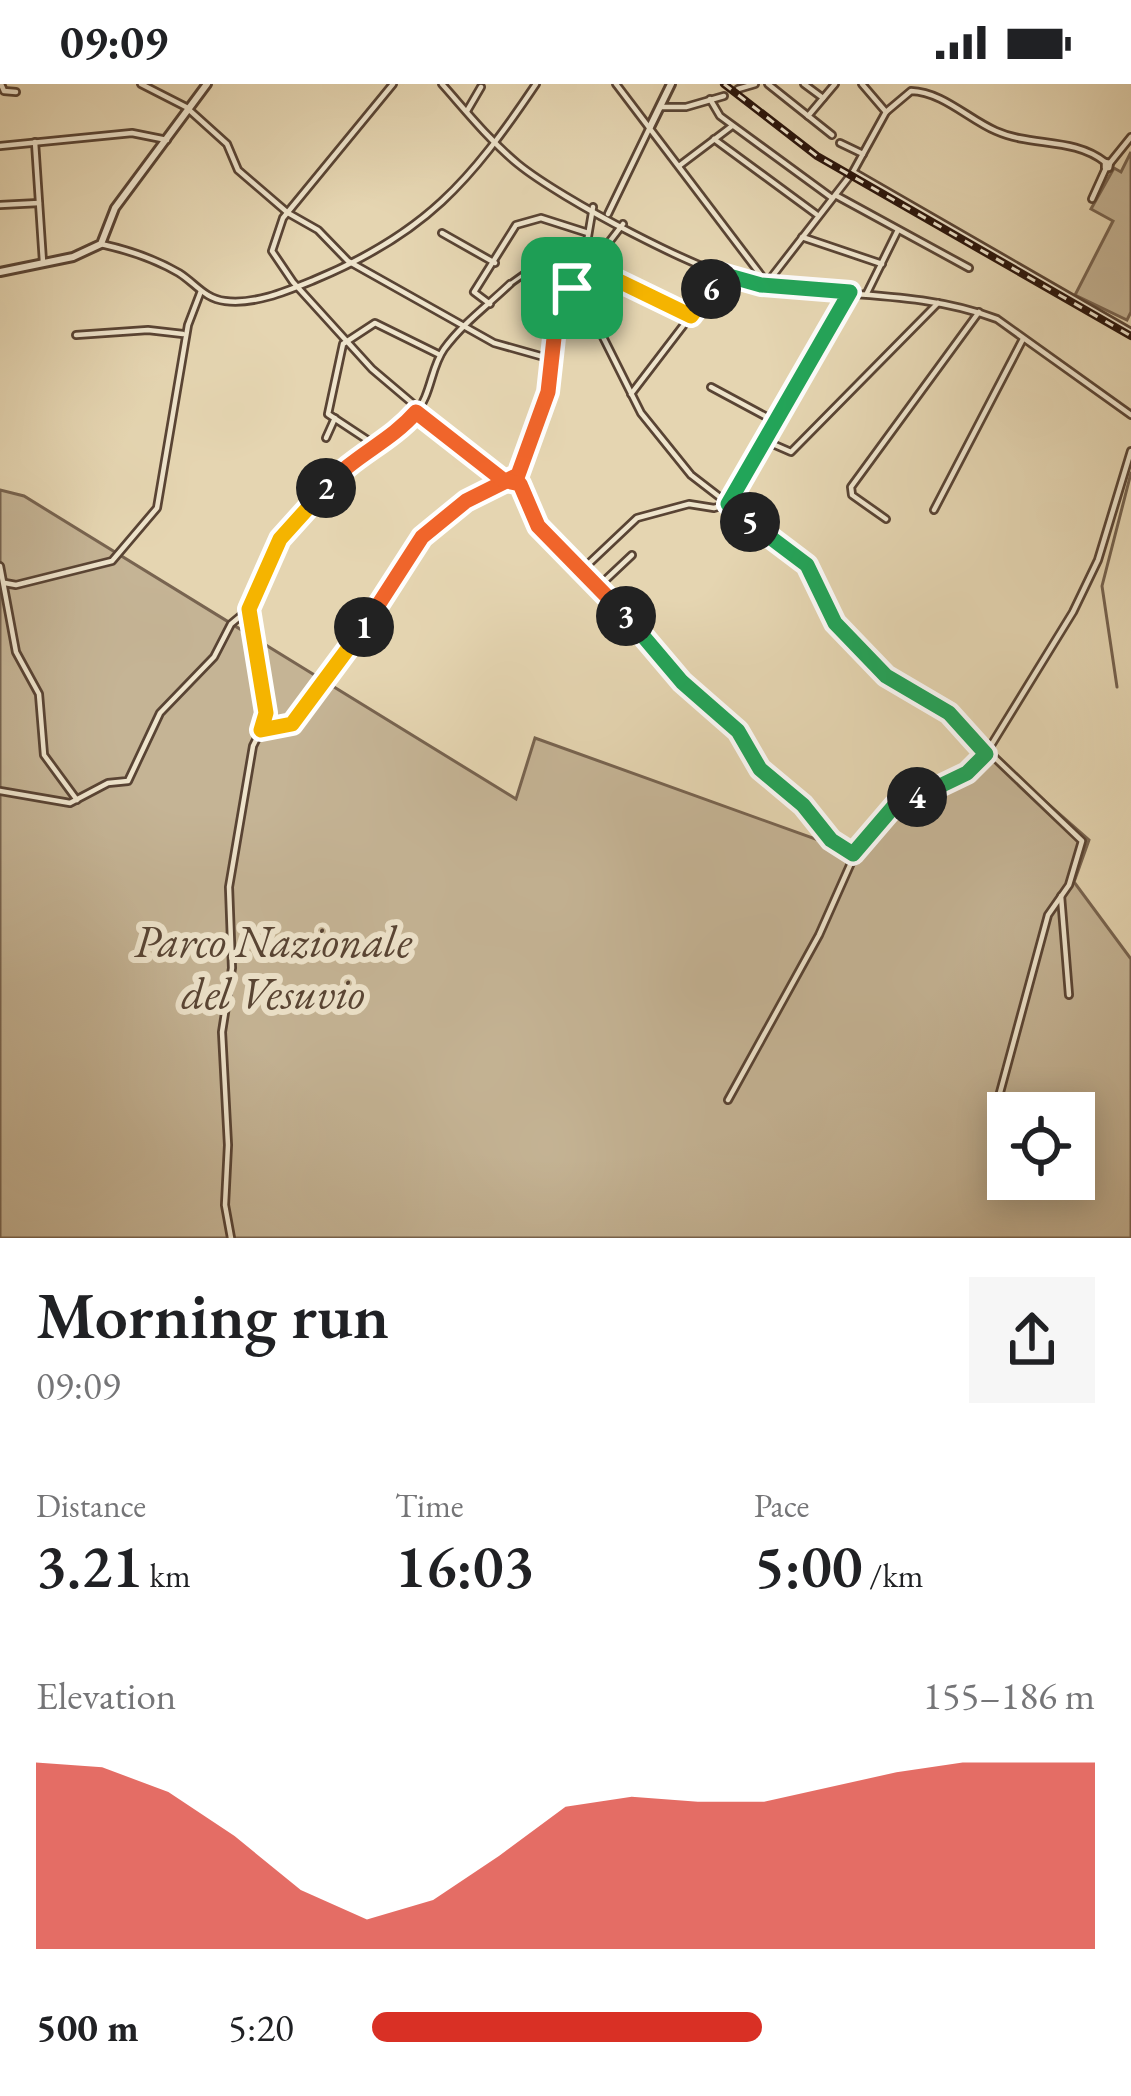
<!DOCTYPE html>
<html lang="en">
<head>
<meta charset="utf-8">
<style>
	body { margin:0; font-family:"EB Garamond",serif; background:#f6f6f6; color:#202124; height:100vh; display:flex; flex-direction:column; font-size:45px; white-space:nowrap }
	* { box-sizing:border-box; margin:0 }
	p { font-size:39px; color:#757577 }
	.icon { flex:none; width:66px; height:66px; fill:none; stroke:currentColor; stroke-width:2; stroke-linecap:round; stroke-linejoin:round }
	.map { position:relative; height:1154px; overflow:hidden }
	.sheet { display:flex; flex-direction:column; background:#fff; flex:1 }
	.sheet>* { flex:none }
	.buttons { position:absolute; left:987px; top:1008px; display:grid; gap:24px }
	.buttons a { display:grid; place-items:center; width:108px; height:108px; border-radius:0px; background:#fff; box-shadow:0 6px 30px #0003; font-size:60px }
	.pin { position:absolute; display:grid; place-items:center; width:102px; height:102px; color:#fff; margin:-51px; border-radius:24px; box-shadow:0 6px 18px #0006 }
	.km { position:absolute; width:60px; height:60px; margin:-30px; border-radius:50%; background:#222; color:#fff; font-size:33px; line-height:60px; text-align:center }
	.round { display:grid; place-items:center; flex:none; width:126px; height:126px; border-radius:0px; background:#f6f6f6 }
	.head { display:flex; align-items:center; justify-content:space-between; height:204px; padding:0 36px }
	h1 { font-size:66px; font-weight:600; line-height:90px }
	.metrics { display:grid; grid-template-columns:repeat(3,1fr); gap:18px; height:204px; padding:12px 36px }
	.metrics div { display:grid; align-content:center }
	.metrics b { font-size:60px; font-weight:600 }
	.metrics small { font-size:33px; font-weight:400 }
	.metrics p { font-size:33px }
	.chart { height:336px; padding:24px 36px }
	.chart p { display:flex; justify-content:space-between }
	.chart svg { width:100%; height:216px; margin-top:12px; fill:#d93025; opacity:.7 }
	ul { padding:0 36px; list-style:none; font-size:39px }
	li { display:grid; grid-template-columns:192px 144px 1fr; align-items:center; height:90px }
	li i { height:30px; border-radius:15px; background:#d93025 }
	.status { display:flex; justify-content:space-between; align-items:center; height:84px; padding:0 60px; background:#fff; direction:ltr }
	.status svg { height:33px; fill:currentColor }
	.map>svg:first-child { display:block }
	.green { fill:#c5b495; stroke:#786450; stroke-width:3; fill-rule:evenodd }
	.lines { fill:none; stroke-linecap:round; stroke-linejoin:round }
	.stream { stroke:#74604c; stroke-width:3 }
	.pedestrian-casing { stroke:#594434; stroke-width:9 }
	.minor-casing { stroke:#594434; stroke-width:10 }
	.tertiary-casing { stroke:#594434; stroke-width:12 }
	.pedestrian { stroke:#eee4cc; stroke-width:3 }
	.minor { stroke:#eee4cc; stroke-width:4.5 }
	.tertiary { stroke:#eee4cc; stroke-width:6 }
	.rail-casing { stroke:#2a140a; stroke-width:8 }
	.rail { stroke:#eee4cc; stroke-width:3; stroke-dasharray:9; stroke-linecap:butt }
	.split-1-casing { stroke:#fff; stroke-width:24 }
	.split-2-casing { stroke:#fff; stroke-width:24 }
	.split-3-casing { stroke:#fff; stroke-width:24 }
	.split-4-casing { stroke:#fff; stroke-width:24 }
	.split-5-casing { stroke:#fff; stroke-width:24 }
	.split-6-casing { stroke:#fff; stroke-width:24 }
	.split-7-casing { stroke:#fff; stroke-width:24 }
	.split-1 { stroke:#f0652b; stroke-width:15 }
	.split-2 { stroke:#f5b400; stroke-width:15 }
	.split-3 { stroke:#f0652b; stroke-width:15 }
	.split-4 { stroke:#22a559; stroke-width:15 }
	.split-5 { stroke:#22a559; stroke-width:15 }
	.split-6 { stroke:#22a559; stroke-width:15 }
	.split-7 { stroke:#f5b400; stroke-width:15 }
	.labels { text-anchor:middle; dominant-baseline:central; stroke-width:12; stroke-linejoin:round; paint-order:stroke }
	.park-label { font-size:45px; font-style:italic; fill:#584434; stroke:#eee4cc }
</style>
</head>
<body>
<div class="status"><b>09:09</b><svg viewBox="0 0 49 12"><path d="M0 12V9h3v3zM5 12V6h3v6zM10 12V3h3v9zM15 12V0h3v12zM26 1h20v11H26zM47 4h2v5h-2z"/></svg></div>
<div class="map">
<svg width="1131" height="1154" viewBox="0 0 1131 1154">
	<rect width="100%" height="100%" fill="#e5d5b1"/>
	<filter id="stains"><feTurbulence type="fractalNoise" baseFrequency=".00167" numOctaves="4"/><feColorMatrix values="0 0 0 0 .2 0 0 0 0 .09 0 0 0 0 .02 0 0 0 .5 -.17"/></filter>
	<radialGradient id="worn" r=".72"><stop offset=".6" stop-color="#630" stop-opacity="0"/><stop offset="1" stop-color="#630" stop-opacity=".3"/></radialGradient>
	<g class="green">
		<polygon points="1131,68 1131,228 1127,236 1075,211 1113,137 1091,125 1114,84 1121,88"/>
		<path d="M0 406 24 412 516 715 535 654 846 766 904 716 990 669 1089 756 1074 798 1131 875V1154H0ZM1008 1029H1074V1095H1008Z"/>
	</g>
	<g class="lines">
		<polyline class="stream" points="1117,603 1102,502 1131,389"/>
		<defs>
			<polyline id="pedestrian" points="510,200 527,188"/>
			<g id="minor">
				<polyline points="1,0 4,7 16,8"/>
				<polyline points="141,0 186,23 227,60 238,86 288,129 318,146 348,177 494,259 551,275"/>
				<polyline points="393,0 283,134 272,167 293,198 372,285 503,396 512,396"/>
				<path d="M442 0C466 27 490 57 518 80 561 115 700 189 753 199 833 214 918 205 997 235L1131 331"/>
				<polyline points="616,0 767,199"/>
				<polyline points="768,0 832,51"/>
				<polyline points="804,0 823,14"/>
				<polyline points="862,0 886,28"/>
				<polyline points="738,5 755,0"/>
				<polyline points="710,15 720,32 832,114"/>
				<polyline points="660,23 686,23 724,12"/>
				<polyline points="467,27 481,3"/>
				<polyline points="808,32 835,0"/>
				<polyline points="714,55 816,130"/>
				<polyline points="35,58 43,178"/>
				<polyline points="840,59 863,70"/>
				<polyline points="0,62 132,49 167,56"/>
				<polygon points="1105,78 1110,79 1109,84 1105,84"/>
				<polyline points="1110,79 1131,53"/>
				<polyline points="679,82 732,42"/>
				<polyline points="855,89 1131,248"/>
				<polyline points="837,112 969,184"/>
				<polyline points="1092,115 1106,84"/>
				<polyline points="0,121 39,119"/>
				<polyline points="593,123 584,176 572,204 580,207 590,183 623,140"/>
				<polyline points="608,130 650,43"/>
				<polyline points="442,149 495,179"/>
				<polyline points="802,153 882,180"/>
				<path d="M101 160C128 166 155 175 179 189 195 199 205 215 225 217 254 221 287 207 314 196 425 150 470 98 536 0"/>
				<polyline points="590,183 691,232"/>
				<path d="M767 199 853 88 886 28 911 7C943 8 968 35 996 47 1032 63 1073 53 1105 78"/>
				<polyline points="580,207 641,329 691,391 804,478 835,539 886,592 949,630 1082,757 1069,801 1048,831 995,1027"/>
				<polyline points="867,209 898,146"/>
				<polyline points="490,220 474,208 516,141 541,134 588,149"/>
				<polyline points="76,251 148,246 183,250"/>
				<polyline points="711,303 778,339"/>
				<polyline points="631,310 722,191"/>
				<polyline points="326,354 335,334"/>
				<polyline points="768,358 791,368 938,219"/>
				<polyline points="378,363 328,330 343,260 375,239 440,271"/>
				<polygon points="515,391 522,394 519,401 512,398"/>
				<polyline points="519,391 548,308 557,236 572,204"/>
				<polyline points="520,400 538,442 682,598 738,647 759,685 804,721 831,756 852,770"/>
				<polyline points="934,426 1023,255"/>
				<polyline points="886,435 852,411 851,403 979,228"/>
				<polyline points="0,482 16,568 39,610 44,671 77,716"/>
				<polyline points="582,486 637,434 689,420 714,424 728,420 850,208"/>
				<polyline points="5,499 16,501 112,477 157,424 188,241 201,207"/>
				<polyline points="598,503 632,471"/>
				<path d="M249 525C272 470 300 420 347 380 368 362 394 353 414 331 432 311 430 285 444 265 463 239 487 222 510 200"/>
				<polyline points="249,525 266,629 262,643"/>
				<polyline points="0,707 70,719 108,699 128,697 160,629 214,573 231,540 249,525"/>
				<polyline points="1061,812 1069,911"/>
				<polyline points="728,1016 819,851 863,752 895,721 930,708 982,676 1073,528 1098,476 1131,367"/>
				<path d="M231 1154 225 1121 228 1061 222 948 232 884 229 803 253 662 261 646 292 640C319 601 350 566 376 528 423 459 427 439 503 396"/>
			</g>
			<g id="tertiary">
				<polyline points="650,43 671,0"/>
				<polyline points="0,188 73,173 101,160 115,124 207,0"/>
			</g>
		</defs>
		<use href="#pedestrian" class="pedestrian-casing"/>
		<use href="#minor" class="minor-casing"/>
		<use href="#tertiary" class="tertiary-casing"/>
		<use href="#pedestrian" class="pedestrian"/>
		<use href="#minor" class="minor"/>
		<use href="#tertiary" class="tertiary"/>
		<defs>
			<polyline id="rail" points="724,0 817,72 1131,252"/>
		</defs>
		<use href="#rail" class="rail-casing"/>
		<use href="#rail" class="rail"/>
	</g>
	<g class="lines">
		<defs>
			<polyline id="split-1" points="364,543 422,453 466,417 518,391 548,308 556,236 572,204"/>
			<polyline id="split-2" points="326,404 280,455 249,525 266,629 261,646 292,640 364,543"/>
			<path id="split-3" d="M326 404C352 372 389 359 416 328L503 396 520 400 538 442 626 532"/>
			<polyline id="split-4" points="626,532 682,598 738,647 760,685 803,721 831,756 853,770 895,721 917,713"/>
			<polyline id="split-5" points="750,438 807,481 835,539 886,592 949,629 986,670 967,689 917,713"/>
			<polyline id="split-6" points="711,205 722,190 761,201 850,208 728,420 750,438"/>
			<polyline id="split-7" points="572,204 580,207 590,183 691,232 711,205"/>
		</defs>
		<use href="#split-1" class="split-1-casing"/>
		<use href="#split-2" class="split-2-casing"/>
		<use href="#split-3" class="split-3-casing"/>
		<use href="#split-4" class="split-4-casing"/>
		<use href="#split-5" class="split-5-casing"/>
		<use href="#split-6" class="split-6-casing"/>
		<use href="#split-7" class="split-7-casing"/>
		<use href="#split-1" class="split-1"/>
		<use href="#split-2" class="split-2"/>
		<use href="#split-3" class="split-3"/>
		<use href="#split-4" class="split-4"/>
		<use href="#split-5" class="split-5"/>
		<use href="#split-6" class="split-6"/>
		<use href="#split-7" class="split-7"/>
	</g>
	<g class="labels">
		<g class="park-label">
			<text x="273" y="857">Parco Nazionale<tspan x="273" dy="52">del Vesuvio</tspan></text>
		</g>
	</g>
	<rect width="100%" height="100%" filter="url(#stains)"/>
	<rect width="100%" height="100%" fill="url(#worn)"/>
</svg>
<div class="buttons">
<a><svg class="icon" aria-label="locate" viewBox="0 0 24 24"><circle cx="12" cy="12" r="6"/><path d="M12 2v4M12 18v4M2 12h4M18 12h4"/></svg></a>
</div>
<div class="pin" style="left:572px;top:204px;background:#1e9e55"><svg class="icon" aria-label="arrive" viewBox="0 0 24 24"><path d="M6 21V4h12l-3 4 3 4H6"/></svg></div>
<b class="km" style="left:364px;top:543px">1</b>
<b class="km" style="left:326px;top:404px">2</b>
<b class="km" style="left:626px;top:532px">3</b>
<b class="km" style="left:917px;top:713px">4</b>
<b class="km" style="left:750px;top:438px">5</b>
<b class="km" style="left:711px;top:205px">6</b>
</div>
<section class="sheet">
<div class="head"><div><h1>Morning run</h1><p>09:09</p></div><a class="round"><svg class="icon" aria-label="share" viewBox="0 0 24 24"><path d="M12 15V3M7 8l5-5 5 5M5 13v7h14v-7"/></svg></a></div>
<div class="metrics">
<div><p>Distance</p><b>3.21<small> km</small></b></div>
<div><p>Time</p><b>16:03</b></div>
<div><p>Pace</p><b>5:00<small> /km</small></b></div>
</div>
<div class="chart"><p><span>Elevation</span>155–186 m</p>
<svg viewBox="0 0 160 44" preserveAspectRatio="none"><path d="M0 44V6L10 7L20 12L30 21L40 32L50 38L60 34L70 25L80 15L90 13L100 14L110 14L120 11L130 8L140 6L150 6L160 6V44z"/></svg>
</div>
<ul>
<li><b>500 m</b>5:20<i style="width:54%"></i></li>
</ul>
</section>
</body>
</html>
